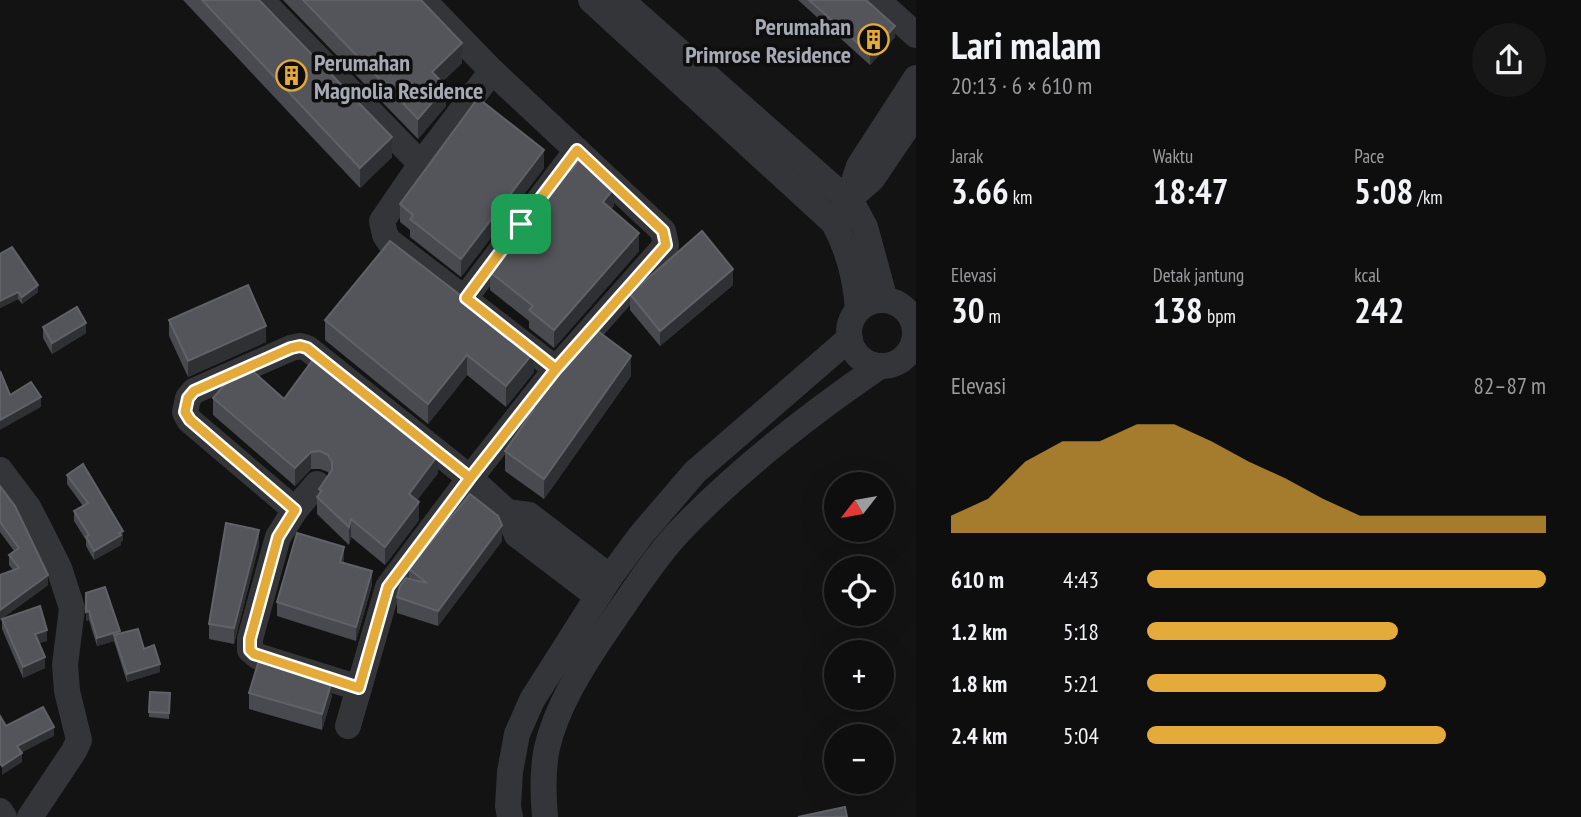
<!DOCTYPE html>
<html lang="id">
<head>
<meta charset="utf-8">
<style>
	body { margin:0; font-family:"PT Sans Narrow",sans-serif; background:#171718; color:#f1f3f6; height:100vh; display:flex; flex-direction:column; font-size:26px; white-space:nowrap }
	* { box-sizing:border-box; margin:0 }
	p { font-size:23px; color:#9b9c9e }
	.icon { flex:none; width:38px; height:38px; fill:none; stroke:currentColor; stroke-width:2; stroke-linecap:round; stroke-linejoin:round }
	.map { position:relative; flex:1; overflow:hidden }
	.side { display:flex; flex-direction:column; background:#0e0e0f; width:665px }
	.side>* { flex:none }
	.needle { width:46px; rotate:239deg }
	.controls { position:absolute; left:824px; top:472px; display:grid; gap:14px }
	.controls a { display:grid; place-items:center; width:70px; height:70px; border-radius:50%; background:#0e0e0f; box-shadow:0 7px 28px #0002,0 0 0 2px #2e2e2f; font-size:35px }
	.pin { position:absolute; display:grid; place-items:center; width:60px; height:60px; color:#fff; margin:-30px; border-radius:14px; box-shadow:0 4px 10px #0006 }
	.round { display:grid; place-items:center; flex:none; width:74px; height:74px; border-radius:37px; background:#171718 }
	.summary { display:flex; align-items:center; justify-content:space-between; height:119px; padding:0 35px }
	h1 { font-size:38px; font-weight:600; line-height:52px }
	.stats { display:grid; grid-template-columns:repeat(3,1fr); gap:10px; height:119px; padding:7px 35px }
	.stats div { display:grid; align-content:center }
	.stats b { font-size:35px; font-weight:600 }
	.stats small { font-size:19px; font-weight:400 }
	.stats p { font-size:19px }
	.chart { height:196px; padding:14px 35px }
	.chart p { display:flex; justify-content:space-between }
	.chart svg { width:100%; height:126px; margin-top:7px; fill:#e5ab3a; opacity:.7 }
	ul { padding:0 35px; list-style:none; font-size:23px }
	li { display:grid; grid-template-columns:112px 84px 1fr; align-items:center; height:52px }
	li i { height:18px; border-radius:9px; background:#e5ab3a }
	main { display:flex; flex:1; min-height:0 }
	.map>svg:first-child { display:block }
	.lines { fill:none; stroke-linecap:round; stroke-linejoin:round }
	.minor { stroke:#343539; stroke-width:26 }
	.wall { fill:#494a4f }
	.shaded-wall { fill:#2f3033 }
	.building { fill:#53555a; stroke:#606268; stroke-width:2 }
	.route-casing { stroke:#fff; stroke-width:14 }
	.route { stroke:#e5ab3a; stroke-width:9 }
	.labels { text-anchor:middle; dominant-baseline:central; stroke-width:7; stroke-linejoin:round; paint-order:stroke }
	.poi-label { font-size:24px; font-weight:bold; fill:#a5aab4; stroke:#0e0e0f; text-anchor:end }
</style>
</head>
<body>
<main>
<div class="map">
<svg width="916" height="817" viewBox="0 0 916 817">
	<rect width="100%" height="100%" fill="#131314"/>
	<g class="lines">
		<g class="minor">
			<polyline points="261,0 421,164 382,221 385,235 389,241 556,369"/>
			<path d="M591 0 834 223C849 251 856 278 858 310"/>
			<polyline points="621,0 853,205 865,227 885,300"/>
			<polyline points="877,0 916,35"/>
			<polyline points="421,164 492,71"/>
			<polyline points="849,199 872,179 916,114"/>
			<polyline points="840,213 848,200 859,166 916,78"/>
			<polyline points="465,298 577,150"/>
			<circle cx="882" cy="333" r="33"/>
			<polyline points="0,470 28,507 41,532 59,568 72,608 65,665 67,691 79,740 74,751 30,817"/>
			<polyline points="317,484 295,510 278,537 250,639 250,650 257,656 359,688"/>
			<polyline points="295,510 189,420 185,412 188,398 194,391 291,348 300,346 307,348 470,478 507,512 517,535 597,596"/>
			<polyline points="507,512 529,515 610,577"/>
			<polyline points="348,726 388,587 470,478 556,369 666,245 663,231 492,71 423,0"/>
			<polyline points="0,811 4,817"/>
			<polyline points="510,817 508,806 510,772 517,734 532,700 610,577 641,535 695,472 850,338"/>
			<path d="M545 817C543 794 542 771 547 748 556 708 581 668 604 634 627 601 649 565 676 535 737 470 807 416 880 366"/>
		</g>
	</g>
	<g class="wall">
		<polygon points="183,0 259,0 392,157 360,188"/>
		<polygon points="283,0 421,0 462,63 442,82 446,106 418,139"/>
		<polygon points="798,0 866,0 895,37 870,65"/>
		<polygon points="544,168 461,277 410,237 410,230 400,222 400,204"/>
		<polygon points="614,206 611,209 639,251 554,348 529,328 529,321 490,290 490,272"/>
		<polygon points="390,241 534,372 506,407 467,375 428,424 325,340 325,320"/>
		<polygon points="0,254 38,292 22,304 18,299 0,308"/>
		<polygon points="733,285 660,346 630,310 630,294"/>
		<polygon points="169,320 266,342 188,377 169,336"/>
		<polygon points="43,327 86,333 52,354 43,338"/>
		<polygon points="631,376 544,499 505,471 505,451 531,414 531,406"/>
		<polygon points="213,398 284,399 438,473 417,500 419,520 385,565 351,537 349,545 317,514 317,497 319,494 319,489 329,475 328,472 320,469 311,469 295,486 213,415"/>
		<polygon points="67,475 123,540 121,542 121,545 94,560 86,546 86,540 74,521 74,511 83,506 67,484"/>
		<polygon points="0,486 48,585 0,620 0,575 13,570 9,565 9,555 14,551 0,532"/>
		<polygon points="502,541 438,626 397,613 397,597 409,579 409,569"/>
		<polygon points="259,545 234,644 209,639 209,624"/>
		<polygon points="344,561 344,563 372,585 356,641 277,616 277,602"/>
		<polygon points="86,593 120,633 144,649 160,672 127,682 114,641 97,646 89,620 86,621"/>
		<polygon points="2,619 47,641 39,643 45,668 23,678 2,629"/>
		<polygon points="170,693 169,719 149,717 149,712"/>
		<polygon points="249,693 332,696 322,730 249,709"/>
	</g>
	<g class="shaded-wall">
		<polygon points="895,26 895,37 870,65 870,54"/>
		<polygon points="462,43 462,63 432,92 432,72"/>
		<polygon points="446,86 446,106 418,139 418,119"/>
		<polygon points="392,137 392,157 360,188 360,168"/>
		<polygon points="544,150 544,168 461,277 461,259"/>
		<polygon points="614,188 614,206 603,220 603,202"/>
		<polygon points="639,233 639,251 554,348 554,330"/>
		<polygon points="733,269 733,285 660,346 660,331"/>
		<polygon points="38,285 38,292 22,304 22,297"/>
		<polygon points="18,292 18,299 0,308 0,301"/>
		<polygon points="86,323 86,333 52,354 52,343"/>
		<polygon points="266,326 266,342 188,377 188,361"/>
		<polygon points="534,352 534,372 506,407 506,386"/>
		<polygon points="467,355 467,375 428,424 428,404"/>
		<polygon points="631,356 631,376 544,499 544,479"/>
		<polygon points="41,397 41,407 0,430 0,420"/>
		<polygon points="311,452 311,469 295,486 295,468"/>
		<polygon points="438,455 438,473 409,511 409,494"/>
		<polygon points="419,502 419,520 385,565 385,547"/>
		<polygon points="351,519 351,537 349,545 349,527"/>
		<polygon points="502,525 502,541 438,626 438,611"/>
		<polygon points="259,530 259,545 234,644 234,628"/>
		<polygon points="123,531 123,540 121,542 121,545 94,560 94,551"/>
		<polygon points="344,547 344,561 340,576 340,562"/>
		<polygon points="372,571 372,585 356,641 356,627"/>
		<polygon points="48,575 48,585 0,620 0,610"/>
		<polygon points="89,611 89,620 86,621 86,612"/>
		<polygon points="47,630 47,641 35,644 35,634"/>
		<polygon points="120,631 120,639 114,635 114,641 97,646 97,638"/>
		<polygon points="45,657 45,668 23,678 23,667"/>
		<polygon points="160,664 160,672 127,682 127,674"/>
		<polygon points="332,681 332,696 322,730 322,714"/>
		<polygon points="54,727 54,736 17,755 17,746"/>
		<polygon points="22,753 22,762 2,775 2,766"/>
	</g>
	<g class="building">
		<polygon points="202,0 259,0 392,137 360,168"/>
		<polygon points="303,0 421,0 462,43 432,72 446,86 418,119"/>
		<polygon points="809,0 866,0 895,26 870,54"/>
		<polygon points="478,98 544,150 461,259 410,219 413,215 400,204"/>
		<polygon points="581,158 614,188 603,202 639,233 554,330 529,310 533,306 490,272 569,169 571,171"/>
		<polygon points="702,231 733,269 660,331 630,294"/>
		<polygon points="390,241 534,352 506,386 467,355 428,404 325,320"/>
		<polygon points="12,247 38,285 22,297 18,292 0,301 0,254"/>
		<polygon points="248,285 266,326 188,361 169,320"/>
		<polygon points="77,307 86,323 52,343 43,327"/>
		<polygon points="595,329 631,356 544,479 505,451 534,409 531,406"/>
		<polygon points="315,357 438,455 409,494 419,502 385,547 351,519 349,527 317,497 322,491 319,489 332,470 332,462 328,455 320,451 311,452 295,468 213,398 235,373 248,367 284,399"/>
		<polygon points="0,371 10,395 31,382 41,397 0,420"/>
		<polygon points="83,464 123,531 119,533 121,535 94,551 86,537 89,535 74,511 88,503 67,475"/>
		<polygon points="0,486 15,506 48,575 0,610 0,575 19,568 9,555 19,548 0,522"/>
		<polygon points="470,494 498,516 502,525 438,611 397,597 400,586 406,578 427,583 409,569"/>
		<polygon points="226,523 259,530 234,628 209,624"/>
		<polygon points="297,533 344,547 340,562 372,571 356,627 277,602"/>
		<polygon points="105,587 120,631 97,638 89,611 86,612 86,593"/>
		<polygon points="40,606 47,630 35,634 45,657 23,667 2,619"/>
		<polygon points="138,629 144,649 154,645 160,664 127,674 114,635"/>
		<polygon points="259,660 332,681 322,714 249,693"/>
		<polygon points="150,692 170,693 169,713 149,712"/>
		<polygon points="43,707 54,727 17,746 22,753 2,766 0,763 0,716 6,726"/>
		<polygon points="845,807 847,817 798,817"/>
	</g>
	<g class="lines">
		<defs>
			<polyline id="route" points="521,224 466,298 556,369 470,478 307,348 300,346 291,348 194,391 188,398 185,412 190,420 295,510 278,537 250,639 250,650 254,654 359,688 388,587 470,478 556,369 666,245 663,231 577,150 521,224"/>
		</defs>
		<use href="#route" class="route-casing"/>
		<use href="#route" class="route"/>
	</g>
	<defs>
		<symbol id="building-ring" viewBox="-11 -11 22 22"><circle r="9.5" fill="#0e0e0f" stroke="#e5ab3a" stroke-width="1.5"/><path d="M-4-6H4V6H1V3H-1V6H-4ZM-2.5-4.3h1.7v1.8h-1.7ZM.8-4.3h1.7v1.8H.8ZM-2.5-1h1.7V.8h-1.7ZM.8-1h1.7V.8H.8Z" fill="#e5ab3a"/></symbol>
	</defs>
	<g fill-rule="evenodd">
		<use href="#building-ring" x="856" y="22" width="35" height="35"/>
		<use href="#building-ring" x="274" y="58" width="35" height="35"/>
	</g>
	<g class="labels">
		<g class="poi-label">
			<text x="851" y="26">Perumahan<tspan x="851" dy="28">Primrose Residence</tspan></text>
			<text x="314" y="62" text-anchor="start">Perumahan<tspan x="314" dy="28">Magnolia Residence</tspan></text>
		</g>
	</g>
</svg>
<div class="controls">
<a><svg class="needle" viewBox="-14 -14 28 28"><path d="M0-13l5 13h-10z" fill="#e53935"/><path d="M0 13l5-13h-10z" fill="#9b9c9e"/></svg></a>
<a><svg class="icon" aria-label="locate" viewBox="0 0 24 24"><circle cx="12" cy="12" r="6"/><path d="M12 2v4M12 18v4M2 12h4M18 12h4"/></svg></a>
<a>+</a>
<a>−</a>
</div>
<div class="pin" style="left:521px;top:224px;background:#1e9e55"><svg class="icon" aria-label="arrive" viewBox="0 0 24 24"><path d="M6 21V4h12l-3 4 3 4H6"/></svg></div>
</div>
<section class="side">
<div class="summary"><div><h1>Lari malam</h1><p>20:13 · 6 × 610 m</p></div><a class="round"><svg class="icon" aria-label="share" viewBox="0 0 24 24"><path d="M12 15V3M7 8l5-5 5 5M5 13v7h14v-7"/></svg></a></div>
<div class="stats">
<div><p>Jarak</p><b>3.66<small> km</small></b></div>
<div><p>Waktu</p><b>18:47</b></div>
<div><p>Pace</p><b>5:08<small> /km</small></b></div>
</div>
<div class="stats">
<div><p>Elevasi</p><b>30<small> m</small></b></div>
<div><p>Detak jantung</p><b>138<small> bpm</small></b></div>
<div><p>kcal</p><b>242</b></div>
</div>
<div class="chart"><p><span>Elevasi</span>82–87 m</p>
<svg viewBox="0 0 160 44" preserveAspectRatio="none"><path d="M0 44V38L10 32L20 19L30 12L40 12L50 6L60 6L70 12L80 19L90 25L100 32L110 38L120 38L130 38L140 38L150 38L160 38V44z"/></svg>
</div>
<ul>
<li><b>610 m</b>4:43<i style="width:100%"></i></li>
<li><b>1.2 km</b>5:18<i style="width:63%"></i></li>
<li><b>1.8 km</b>5:21<i style="width:60%"></i></li>
<li><b>2.4 km</b>5:04<i style="width:75%"></i></li>
</ul>
</section>
</main>
</body>
</html>
